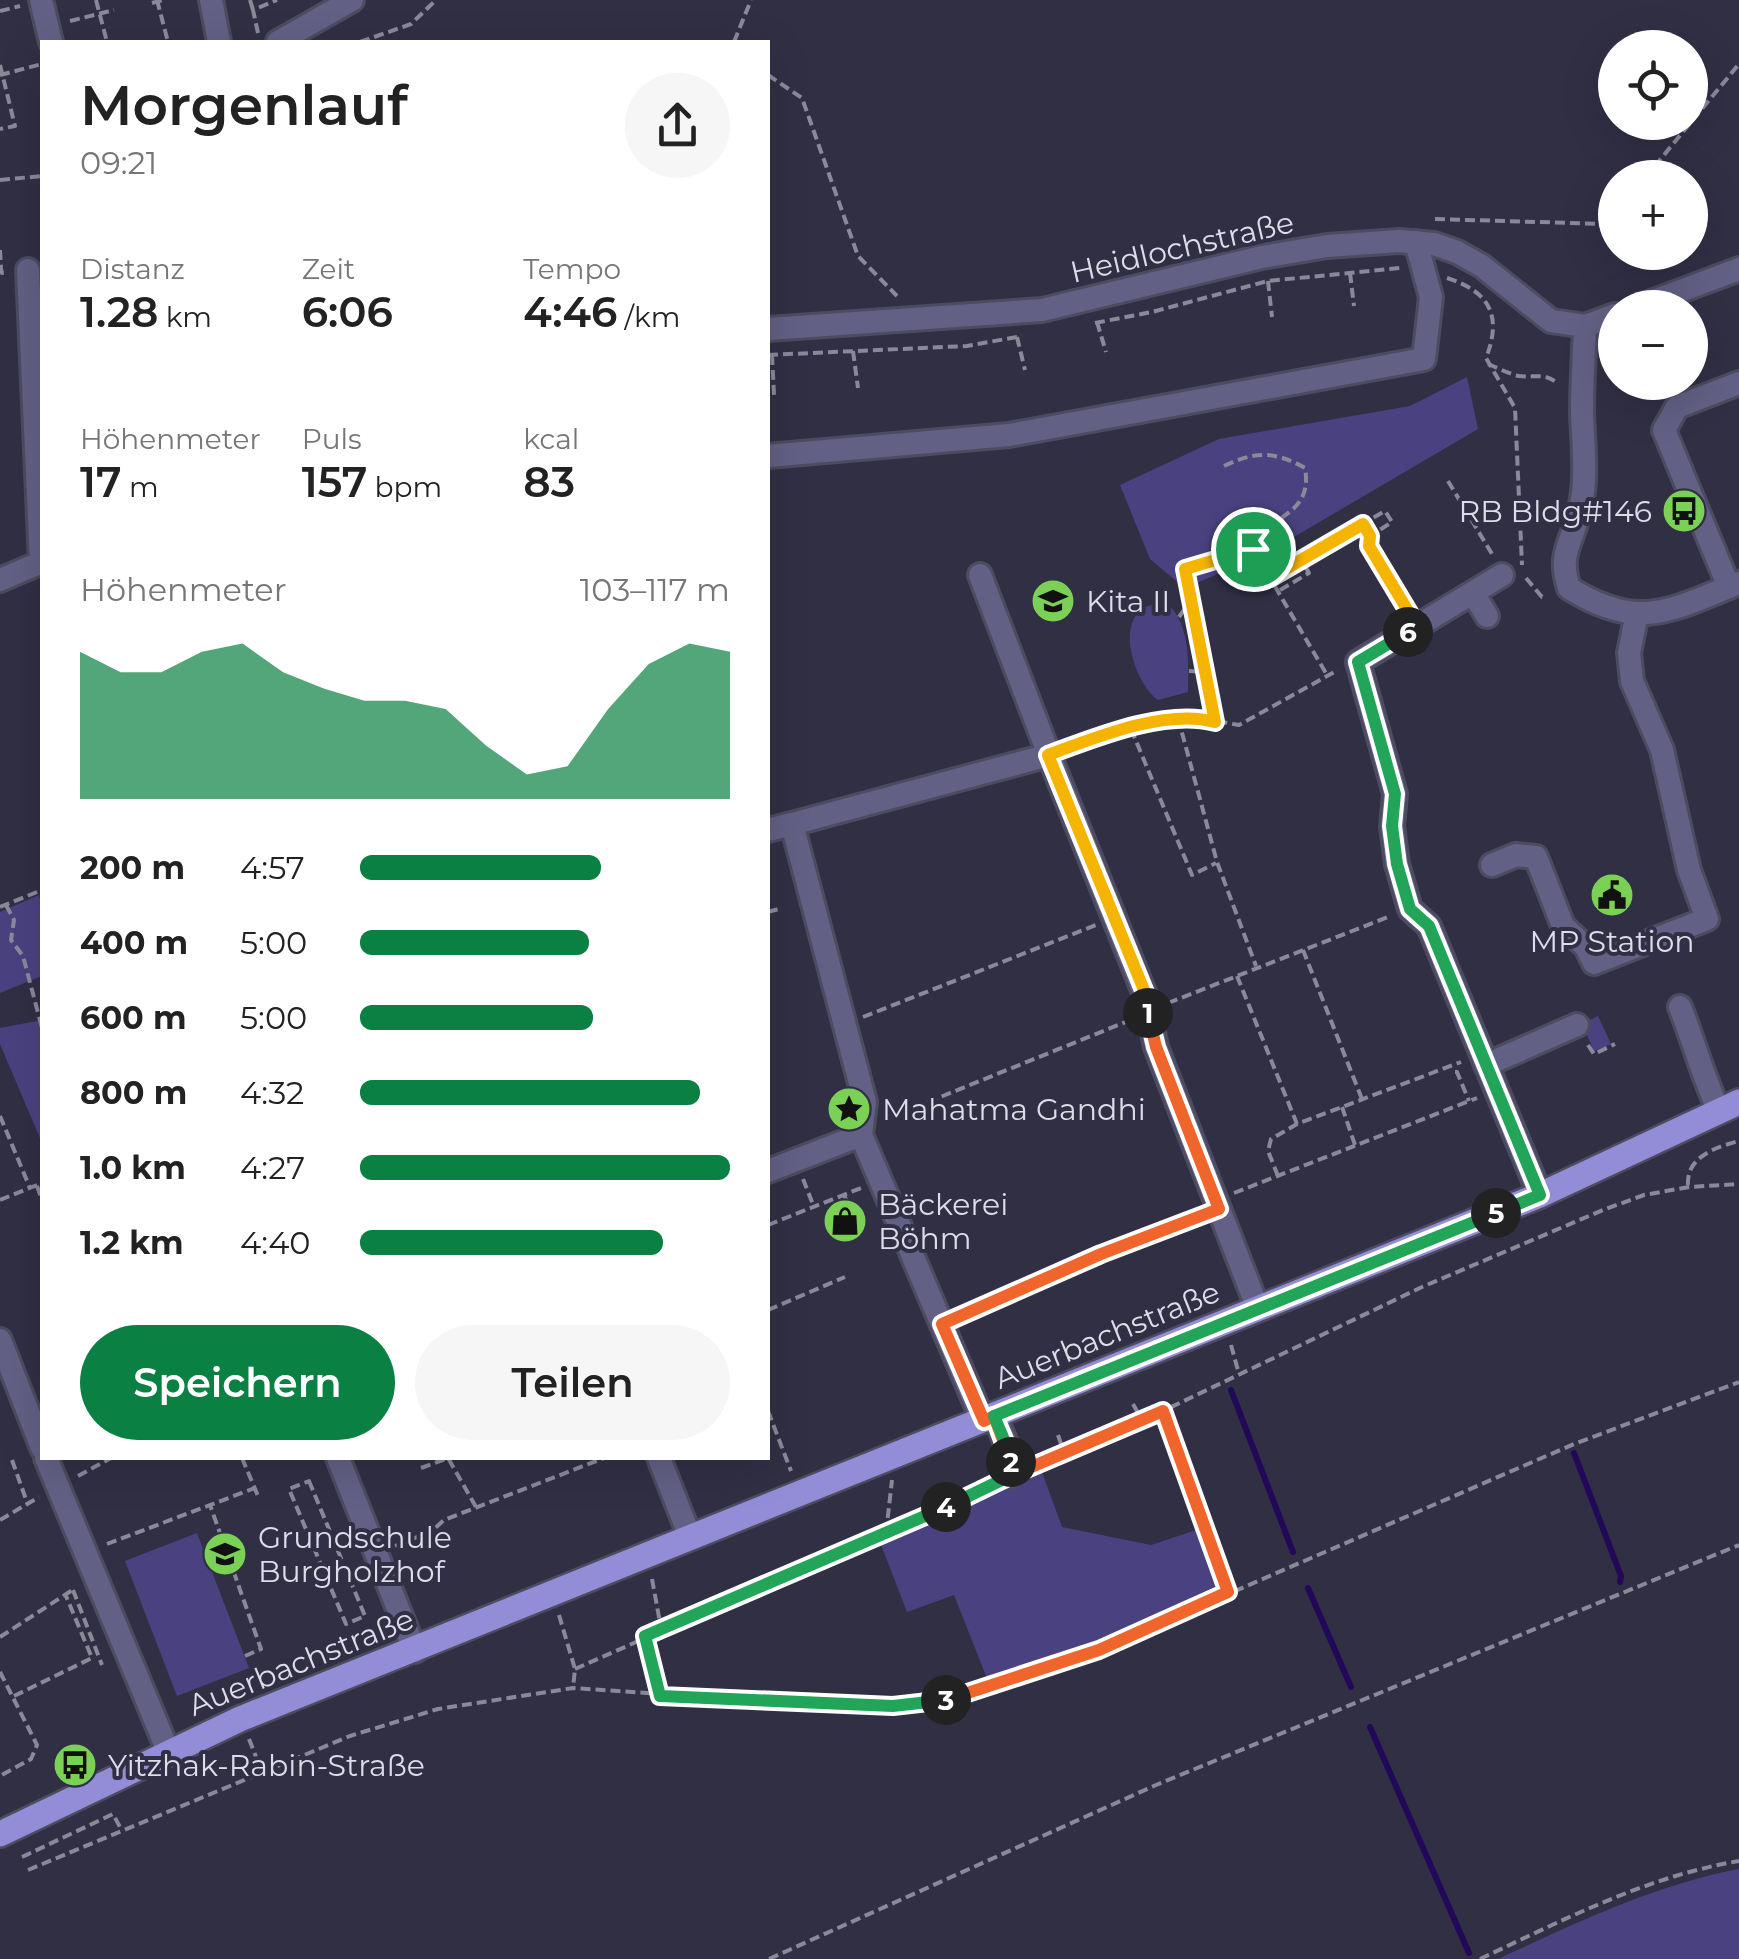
<!DOCTYPE html>
<html lang="de">
<head>
<meta charset="utf-8">
<style>
	body { margin:0; font-family:Montserrat,sans-serif; background:#f6f6f6; color:#222; height:100vh; display:flex; flex-direction:column; font-size:38px; white-space:nowrap }
	* { box-sizing:border-box; margin:0 }
	p { font-size:32px; color:#767676 }
	.icon { flex:none; width:55px; height:55px; fill:none; stroke:currentColor; stroke-width:2; stroke-linecap:round; stroke-linejoin:round }
	.map { position:relative; flex:1; overflow:hidden }
	.drawer { position:absolute; left:40px; top:40px; width:730px; height:1420px; display:flex; flex-direction:column; background:#fff; border-radius:0px; box-shadow:0 10px 40px #0002 }
	.drawer>* { flex:none }
	.fabs { position:absolute; left:1598px; top:30px; display:grid; gap:20px }
	.fabs a { display:grid; place-items:center; width:110px; height:110px; border-radius:50%; background:#fff; box-shadow:0 10px 40px #0002; font-size:50px }
	.pin { position:absolute; display:grid; place-items:center; width:85px; height:85px; color:#fff; margin:-42px; border:5px solid #fff; border-radius:50%; box-shadow:0 2px 10px #0007 }
	.km { position:absolute; width:50px; height:50px; margin:-25px; border-radius:50%; background:#222; color:#fff; font-size:28px; line-height:50px; text-align:center }
	.round { display:grid; place-items:center; flex:none; width:105px; height:105px; border-radius:52px; background:#f6f6f6 }
	.head { display:flex; align-items:center; justify-content:space-between; height:170px; padding:0 40px }
	h1 { font-size:55px; font-weight:600; line-height:75px }
	.stats { display:grid; grid-template-columns:repeat(3,1fr); gap:15px; height:170px; padding:10px 40px }
	.stats div { display:grid; align-content:center }
	.stats b { font-size:42px; font-weight:600 }
	.stats small { font-size:28px; font-weight:400 }
	.stats p { font-size:28px }
	.chart { height:280px; padding:20px 40px }
	.chart p { display:flex; justify-content:space-between }
	.chart svg { width:100%; height:180px; margin-top:10px; fill:#0b8043; opacity:.7 }
	.button { display:flex; gap:20px; margin-top:auto; padding:20px 40px }
	.button a { flex:1; height:115px; border-radius:60px; background:#0b8043; color:#fff; font-size:40px; font-weight:600; line-height:115px; text-align:center }
	.button a+a { background:#f6f6f6; color:#222 }
	ul { padding:0 40px; list-style:none; font-size:32px }
	li { display:grid; grid-template-columns:160px 120px 1fr; align-items:center; height:75px }
	li i { height:25px; border-radius:12px; background:#0b8043 }
	.map>svg:first-child { display:block }
	.green { fill:#4a4280 }
	.lines { fill:none; stroke-linecap:round; stroke-linejoin:round }
	.stream { stroke:#220858; stroke-width:6 }
	.minor-casing { stroke:#4c4b5f; stroke-width:28 }
	.major-casing { stroke:#4c4b5f; stroke-width:30 }
	.path { stroke:#89899a; stroke-width:4; stroke-dasharray:10 5; stroke-linecap:butt }
	.minor { stroke:#626084; stroke-width:22 }
	.major { stroke:#938cd6; stroke-width:25 }
	.split-1-casing { stroke:#fff; stroke-width:20 }
	.split-2-casing { stroke:#fff; stroke-width:20 }
	.split-3-casing { stroke:#fff; stroke-width:20 }
	.split-4-casing { stroke:#fff; stroke-width:20 }
	.split-5-casing { stroke:#fff; stroke-width:20 }
	.split-6-casing { stroke:#fff; stroke-width:20 }
	.split-7-casing { stroke:#fff; stroke-width:20 }
	.split-1 { stroke:#f5b400; stroke-width:12 }
	.split-2 { stroke:#f0652b; stroke-width:12 }
	.split-3 { stroke:#f0652b; stroke-width:12 }
	.split-4 { stroke:#22a559; stroke-width:12 }
	.split-5 { stroke:#22a559; stroke-width:12 }
	.split-6 { stroke:#22a559; stroke-width:12 }
	.split-7 { stroke:#f5b400; stroke-width:12 }
	.labels { text-anchor:middle; dominant-baseline:central; stroke-width:8; stroke-linejoin:round; paint-order:stroke }
	.street-label { font-size:30px; fill:#dcdcea; stroke:#302f44 }
	.poi-label { font-size:30px; fill:#dcdcea; stroke:#302f44; text-anchor:start }
</style>
</head>
<body>
<div class="map">
<svg width="1739" height="1959" viewBox="0 0 1739 1959">
	<rect width="100%" height="100%" fill="#302f44"/>
	<g class="green">
		<polygon points="1467,377 1478,429 1265,554 1199,582 1181,585 1150,559 1120,485 1219,439 1410,406"/>
		<path d="M1166 603C1190 621 1189 664 1188 692L1158 700C1138 686 1119 636 1137 614 1143 605 1156 604 1166 603Z"/>
		<polygon points="39,895 42,908 42,976 0,993 0,912"/>
		<polygon points="1598,1016 1611,1044 1594,1051 1582,1024"/>
		<polygon points="42,1020 42,1143 0,1044 0,1028"/>
		<polygon points="1042,1472 1062,1527 1151,1545 1199,1529 1218,1585 1097,1642 988,1681 954,1595 907,1612 880,1542"/>
		<polygon points="197,1533 249,1668 177,1696 125,1561"/>
		<path d="M1739 1869V1959H1498C1576 1923 1654 1885 1739 1869Z"/>
	</g>
	<g class="lines">
		<g class="stream">
			<polyline points="1231,1390 1293,1552"/>
			<polyline points="1574,1453 1621,1576 1620,1582"/>
			<polyline points="1308,1588 1351,1687"/>
			<polyline points="1370,1727 1469,1953"/>
		</g>
		<defs>
			<g id="minor">
				<polyline points="41,0 51,42"/>
				<polyline points="211,0 219,42"/>
				<polyline points="278,42 352,0"/>
				<polyline points="28,270 41,563"/>
				<polyline points="1635,308 1739,269"/>
				<path d="M1615 315 1585 326C1584 355 1582 384 1582 412 1583 447 1588 479 1579 513 1571 545 1558 554 1569 588 1639 632 1671 610 1739 583"/>
				<polyline points="768,329 1042,310 1262,257 1327,246 1399,241 1434,244 1457,252 1482,266 1551,321 1585,326"/>
				<polyline points="768,456 1009,435 1424,359 1431,297 1416,242"/>
				<polyline points="980,575 1049,755"/>
				<polyline points="1502,575 1358,662 1395,794 1392,826 1397,864 1410,909 1429,926 1540,1195"/>
				<polyline points="0,580 42,562"/>
				<polyline points="1729,587 1664,430 1677,407 1739,383"/>
				<polyline points="1473,593 1487,616"/>
				<polyline points="792,824 1049,755 1145,995 1156,1047 1258,1309"/>
				<polyline points="768,830 792,824 865,1102 861,1135 983,1421"/>
				<polyline points="1492,865 1516,855 1536,857 1563,926 1586,947 1594,963 1707,919 1689,870 1662,750 1632,681 1629,653 1637,613"/>
				<path d="M1680 1007C1694 1042 1703 1077 1719 1111"/>
				<polyline points="1486,1065 1577,1025"/>
				<polyline points="768,1171 861,1135"/>
				<polyline points="0,1340 42,1448"/>
				<polyline points="995,1416 1011,1456 1010,1476"/>
				<polyline points="46,1458 168,1751"/>
				<polyline points="338,1458 415,1651"/>
				<polyline points="659,1458 690,1537"/>
			</g>
			<polyline id="major" points="0,1834 240,1719 1540,1195 1739,1102"/>
		</defs>
		<use href="#minor" class="minor-casing"/>
		<use href="#major" class="major-casing"/>
		<g class="path">
			<polyline points="96,0 107,42"/>
			<polyline points="157,0 168,42"/>
			<polyline points="250,0 253,10"/>
			<polyline points="152,3 163,0"/>
			<polyline points="0,11 20,6"/>
			<polyline points="70,21 114,10"/>
			<polyline points="258,33 253,10 277,0"/>
			<polyline points="360,42 411,24 436,0"/>
			<polyline points="734,42 751,0"/>
			<polyline points="0,65 15,126 0,129"/>
			<polyline points="0,75 42,64"/>
			<polyline points="768,75 802,98 858,256 897,296"/>
			<polyline points="1645,178 1739,64"/>
			<polyline points="0,180 42,176"/>
			<polyline points="1435,219 1606,224 1615,213"/>
			<polyline points="0,250 1,267"/>
			<polyline points="0,265 2,273 8,273"/>
			<polyline points="1350,273 1354,306"/>
			<path d="M1447 278C1491 292 1502 317 1486 358L1515 408 1522 565"/>
			<polyline points="1268,281 1272,317"/>
			<polyline points="1097,322 1106,352"/>
			<polyline points="1095,323 1152,312 1268,281 1400,268"/>
			<polyline points="1017,337 1025,370"/>
			<polyline points="853,351 858,388"/>
			<polyline points="768,355 967,346 1022,336"/>
			<polyline points="772,355 774,395"/>
			<polyline points="1607,357 1615,345"/>
			<path d="M1488 364C1498 368 1509 374 1519 376 1534 378 1546 372 1558 384"/>
			<path d="M1224 466C1255 451 1275 451 1305 468 1314 520 1262 514 1253 549"/>
			<polyline points="1448,481 1492,554"/>
			<polyline points="1370,536 1369,546 1407,610"/>
			<polyline points="1270,578 1385,511 1392,522 1370,536 1363,524"/>
			<polyline points="1526,578 1542,597 1547,597"/>
			<polyline points="1280,590 1309,573 1301,559"/>
			<polyline points="1179,617 1191,600"/>
			<polyline points="1189,671 1205,672"/>
			<polyline points="1178,718 1217,862 1256,966"/>
			<polyline points="1215,722 1185,569 1253,549 1327,675"/>
			<polyline points="1131,729 1192,875 1216,863"/>
			<path d="M1072 746C1100 735 1170 713 1199 717 1212 719 1225 723 1239 725L1338 670"/>
			<polyline points="6,905 14,920 11,940 23,956 42,1028"/>
			<polyline points="0,907 42,890"/>
			<polyline points="768,912 782,908"/>
			<polyline points="1303,950 1362,1099"/>
			<polyline points="1237,976 1297,1124"/>
			<polyline points="1168,1003 1388,917"/>
			<polyline points="863,1017 1096,925"/>
			<polyline points="1588,1045 1594,1054 1615,1044"/>
			<polyline points="1455,1072 1457,1072 1469,1101"/>
			<polyline points="1342,1107 1355,1145"/>
			<polyline points="0,1116 30,1188"/>
			<polyline points="886,1119 1128,1021"/>
			<polyline points="1278,1176 1268,1151 1271,1139 1297,1124 1461,1062"/>
			<polyline points="803,1179 814,1207"/>
			<path d="M1688 1185C1686 1157 1716 1147 1739 1141"/>
			<polyline points="37,1186 42,1200"/>
			<polyline points="1234,1193 1477,1098"/>
			<polyline points="844,1195 848,1204"/>
			<polyline points="0,1200 42,1183"/>
			<polyline points="768,1225 861,1188"/>
			<polyline points="768,1310 845,1277"/>
			<polyline points="960,1316 1101,1254 1196,1218"/>
			<polyline points="1231,1345 1239,1374"/>
			<polyline points="1133,1404 1142,1420"/>
			<polyline points="768,1411 791,1471"/>
			<polyline points="1163,1411 1228,1592"/>
			<polyline points="1058,1435 1064,1453"/>
			<polyline points="242,1458 258,1496"/>
			<polyline points="12,1460 28,1505"/>
			<polyline points="1033,1467 1163,1411 1422,1287 1603,1210 1644,1195 1689,1187 1739,1184"/>
			<polyline points="421,1468 448,1458 476,1507"/>
			<polyline points="78,1476 111,1458"/>
			<polygon points="309,1481 365,1616 346,1624 289,1489"/>
			<polyline points="0,1520 39,1497"/>
			<polyline points="886,1533 892,1480"/>
			<polyline points="107,1544 210,1505"/>
			<polyline points="395,1546 432,1531 444,1520 604,1458"/>
			<polyline points="652,1579 661,1628"/>
			<polyline points="73,1590 102,1665"/>
			<polyline points="559,1615 575,1669 573,1688"/>
			<polyline points="645,1635 660,1694"/>
			<polyline points="0,1637 74,1589"/>
			<polyline points="245,1656 261,1649 210,1505 255,1488"/>
			<polyline points="575,1669 992,1485"/>
			<polyline points="0,1672 37,1745 31,1759 0,1776"/>
			<polyline points="14,1696 92,1658 66,1596"/>
			<polyline points="249,1739 262,1772"/>
			<polyline points="22,1857 113,1814 121,1829"/>
			<polyline points="28,1870 350,1736 438,1709 573,1688 807,1704 893,1705 940,1702 989,1689 1099,1650 1574,1444 1739,1382"/>
			<polyline points="769,1959 1156,1785 1739,1545"/>
			<path d="M1480 1959C1563 1920 1648 1876 1739 1861"/>
		</g>
		<use href="#minor" class="minor"/>
		<use href="#major" class="major"/>
	</g>
	<g class="lines">
		<defs>
			<path id="split-1" d="M1148 1013 1146 995 1048 755C1094 738 1166 708 1215 722L1185 569 1253 549"/>
			<polyline id="split-2" points="1011,1462 994,1416 984,1421 942,1324 1101,1254 1219,1209 1156,1047 1148,1013"/>
			<polyline id="split-3" points="946,1700 1099,1650 1228,1592 1163,1411 1010,1476 1011,1462"/>
			<polyline id="split-4" points="946,1700 893,1706 660,1696 645,1636 946,1507"/>
			<polyline id="split-5" points="946,1507 1010,1476 1011,1456 994,1416 1496,1213"/>
			<polyline id="split-6" points="1408,632 1358,662 1395,794 1392,826 1397,864 1410,909 1429,926 1540,1195 1496,1213"/>
			<polyline id="split-7" points="1253,549 1270,578 1363,524 1370,536 1369,546 1417,626 1408,632"/>
		</defs>
		<use href="#split-1" class="split-1-casing"/>
		<use href="#split-2" class="split-2-casing"/>
		<use href="#split-3" class="split-3-casing"/>
		<use href="#split-4" class="split-4-casing"/>
		<use href="#split-5" class="split-5-casing"/>
		<use href="#split-6" class="split-6-casing"/>
		<use href="#split-7" class="split-7-casing"/>
		<use href="#split-1" class="split-1"/>
		<use href="#split-2" class="split-2"/>
		<use href="#split-3" class="split-3"/>
		<use href="#split-4" class="split-4"/>
		<use href="#split-5" class="split-5"/>
		<use href="#split-6" class="split-6"/>
		<use href="#split-7" class="split-7"/>
	</g>
	<defs>
		<symbol id="bus-disc" viewBox="-11 -11 22 22"><circle r="9.5" fill="#7bd156" stroke="#302f44"/><path d="M-5-6H5V4H4V6H2V4H-2V6H-4V4H-5ZM-3.5-4V0h7V-4ZM-3.5 1.2v1.5H-2V1.2ZM2 1.2v1.5H3.5V1.2Z" fill="#111"/></symbol>
		<symbol id="school-disc" viewBox="-11 -11 22 22"><circle r="9.5" fill="#7bd156" stroke="#302f44"/><path d="M0-5L7-2L0 1L-7-2ZM-4 1L0 2.5L4 1V4Q0 6-4 4Z" fill="#111"/></symbol>
		<symbol id="civic-disc" viewBox="-11 -11 22 22"><circle r="9.5" fill="#7bd156" stroke="#302f44"/><path d="M-.6-6.5H3V-4.5H.6V-3L4-1V1h2V6H-6V1h2V-1L-.6-3ZM-1.2 2.5V6h2.4V2.5Z" fill="#111"/></symbol>
		<symbol id="sight-disc" viewBox="-11 -11 22 22"><circle r="9.5" fill="#7bd156" stroke="#302f44"/><path d="M0-6L1.8-2.2L6-1.7L2.9 1.2L3.7 5.4L0 3.3L-3.7 5.4L-2.9 1.2L-6-1.7L-1.8-2.2Z" fill="#111"/></symbol>
		<symbol id="shop-disc" viewBox="-11 -11 22 22"><circle r="9.5" fill="#7bd156" stroke="#302f44"/><path d="M-5-2.5h2.3a2.7 3.5 0 0 1 5.4 0H5L5.5 6h-11ZM-1.5-2.5h3a1.5 2.3 0 0 0-3 0Z" fill="#111"/></symbol>
	</defs>
	<g fill-rule="evenodd">
		<use href="#bus-disc" x="1659" y="486" width="50" height="50"/>
		<use href="#school-disc" x="1028" y="576" width="50" height="50"/>
		<use href="#civic-disc" x="1587" y="870" width="50" height="50"/>
		<use href="#sight-disc" x="824" y="1084" width="50" height="50"/>
		<use href="#shop-disc" x="820" y="1196" width="50" height="50"/>
		<use href="#school-disc" x="200" y="1529" width="50" height="50"/>
		<use href="#bus-disc" x="50" y="1740" width="50" height="50"/>
	</g>
	<g class="labels">
		<g class="street-label">
			<text transform="translate(1182 247) rotate(-13)">Heidlochstraße</text>
			<text transform="translate(1107 1335) rotate(-22)">Auerbachstraße</text>
			<text transform="translate(301 1662) rotate(-22)">Auerbachstraße</text>
		</g>
		<g class="poi-label">
			<text x="1652" y="511" text-anchor="end">RB Bldg#146</text>
			<text x="1086" y="601">Kita II</text>
			<text x="1612" y="941" text-anchor="middle">MP Station</text>
			<text x="882" y="1109">Mahatma Gandhi</text>
			<text x="878" y="1204">Bäckerei<tspan x="878" dy="34">Böhm</tspan></text>
			<text x="258" y="1537">Grundschule<tspan x="258" dy="34">Burgholzhof</tspan></text>
			<text x="108" y="1765">Yitzhak-Rabin-Straße</text>
		</g>
	</g>
</svg>
<div class="fabs">
<a><svg class="icon" aria-label="locate" viewBox="0 0 24 24"><circle cx="12" cy="12" r="6"/><path d="M12 2v4M12 18v4M2 12h4M18 12h4"/></svg></a>
<a>+</a>
<a>−</a>
</div>
<div class="pin" style="left:1253px;top:549px;background:#1e9e55"><svg class="icon" aria-label="arrive" viewBox="0 0 24 24"><path d="M6 21V4h12l-3 4 3 4H6"/></svg></div>
<b class="km" style="left:1148px;top:1013px">1</b>
<b class="km" style="left:1011px;top:1462px">2</b>
<b class="km" style="left:946px;top:1700px">3</b>
<b class="km" style="left:946px;top:1507px">4</b>
<b class="km" style="left:1496px;top:1213px">5</b>
<b class="km" style="left:1408px;top:632px">6</b>
<section class="drawer">
<div class="head"><div><h1>Morgenlauf</h1><p>09:21</p></div><a class="round"><svg class="icon" aria-label="share" viewBox="0 0 24 24"><path d="M12 15V3M7 8l5-5 5 5M5 13v7h14v-7"/></svg></a></div>
<div class="stats">
<div><p>Distanz</p><b>1.28<small> km</small></b></div>
<div><p>Zeit</p><b>6:06</b></div>
<div><p>Tempo</p><b>4:46<small> /km</small></b></div>
</div>
<div class="stats">
<div><p>Höhenmeter</p><b>17<small> m</small></b></div>
<div><p>Puls</p><b>157<small> bpm</small></b></div>
<div><p>kcal</p><b>83</b></div>
</div>
<div class="chart"><p><span>Höhenmeter</span>103–117 m</p>
<svg viewBox="0 0 160 44" preserveAspectRatio="none"><path d="M0 44V8L10 13L20 13L30 8L40 6L50 13L60 17L70 20L80 20L90 22L100 31L110 38L120 36L130 22L140 11L150 6L160 8V44z"/></svg>
</div>
<ul>
<li><b>200 m</b>4:57<i style="width:65%"></i></li>
<li><b>400 m</b>5:00<i style="width:62%"></i></li>
<li><b>600 m</b>5:00<i style="width:63%"></i></li>
<li><b>800 m</b>4:32<i style="width:92%"></i></li>
<li><b>1.0 km</b>4:27<i style="width:100%"></i></li>
<li><b>1.2 km</b>4:40<i style="width:82%"></i></li>
</ul>
<div class="button"><a>Speichern</a><a>Teilen</a></div>
</section>
</div>
</body>
</html>
